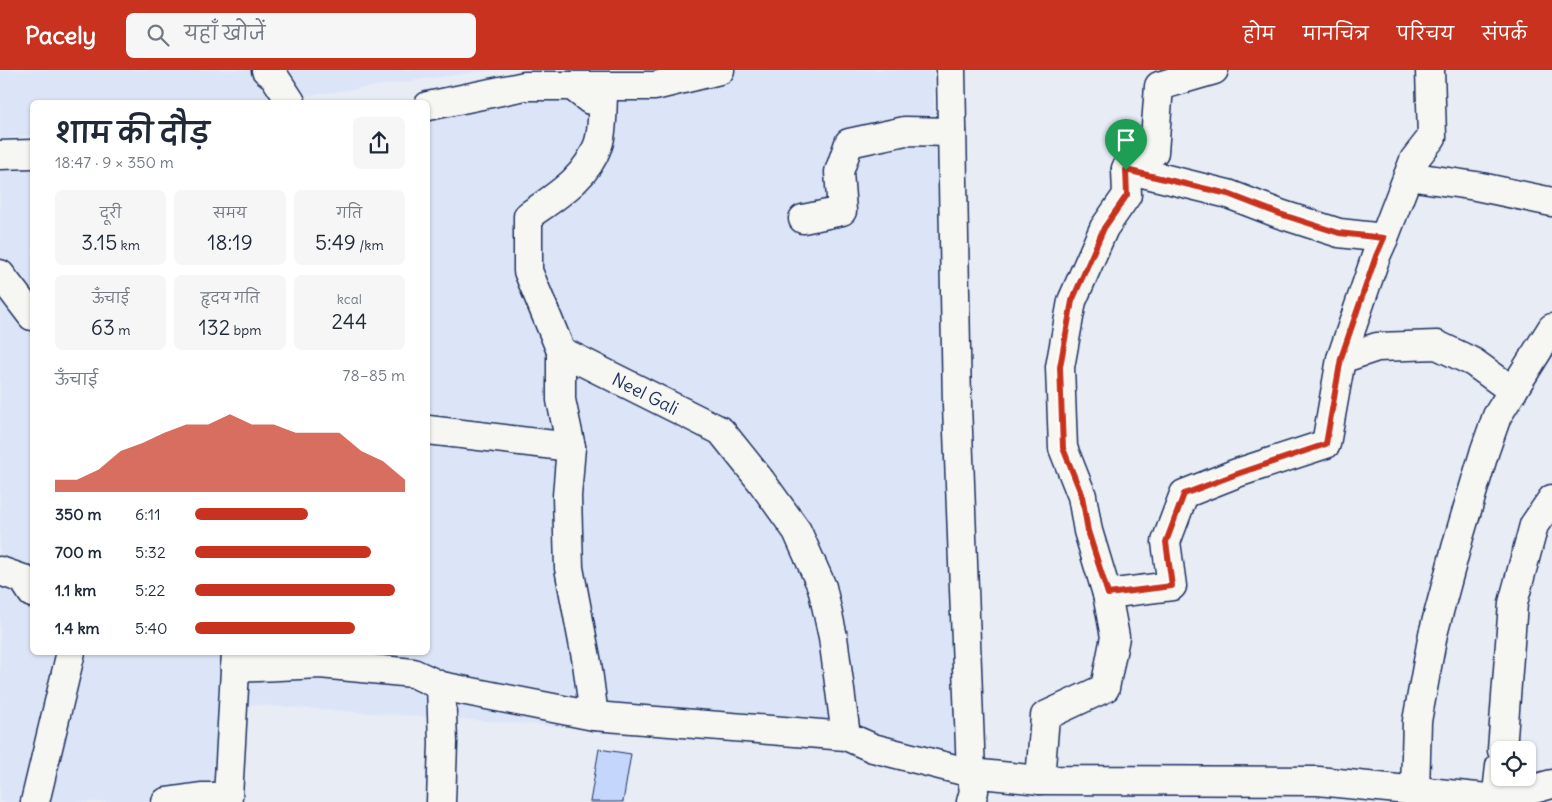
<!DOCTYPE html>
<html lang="hi">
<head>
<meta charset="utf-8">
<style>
	body { margin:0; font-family:Delius,"Playpen Sans Deva",sans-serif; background:#f6f6f7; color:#1f2937; height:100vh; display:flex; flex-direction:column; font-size:19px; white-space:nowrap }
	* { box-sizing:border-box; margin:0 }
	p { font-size:16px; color:#747a83 }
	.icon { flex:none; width:28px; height:28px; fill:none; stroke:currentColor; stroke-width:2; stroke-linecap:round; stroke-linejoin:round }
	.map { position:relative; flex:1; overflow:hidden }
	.sheet { position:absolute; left:30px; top:30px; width:400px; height:555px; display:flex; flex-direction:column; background:#fff; border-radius:8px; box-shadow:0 1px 4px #0004 }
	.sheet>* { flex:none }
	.controls { position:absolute; left:1491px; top:671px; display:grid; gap:10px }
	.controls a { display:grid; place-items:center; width:45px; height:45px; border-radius:8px; background:#fff; box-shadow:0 1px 4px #0004; font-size:25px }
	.pin { position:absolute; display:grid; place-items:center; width:42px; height:42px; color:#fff; margin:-51px -21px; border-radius:50% 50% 50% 0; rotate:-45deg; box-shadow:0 0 5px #0007 }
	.pin .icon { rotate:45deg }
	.round { display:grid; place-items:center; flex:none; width:52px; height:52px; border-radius:8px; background:#f6f6f7 }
	.head { display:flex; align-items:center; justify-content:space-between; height:85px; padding:0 25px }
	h1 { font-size:28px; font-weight:600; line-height:38px }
	.figures { display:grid; grid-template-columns:repeat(3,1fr); gap:8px; height:85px; padding:5px 25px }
	.figures div { display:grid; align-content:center; border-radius:8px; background:#f6f6f7; text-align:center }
	.figures b { font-size:21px; font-weight:600 }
	.figures small { font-size:14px; font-weight:400 }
	.figures p { font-size:14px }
	.chart { height:140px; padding:10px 25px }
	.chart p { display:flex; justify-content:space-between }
	.chart svg { width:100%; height:90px; margin-top:5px; fill:#c8321e; opacity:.7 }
	ul { padding:0 25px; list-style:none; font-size:16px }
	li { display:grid; grid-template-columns:80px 60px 1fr; align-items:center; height:38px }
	li i { height:12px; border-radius:6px; background:#c8321e }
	header { display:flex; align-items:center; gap:30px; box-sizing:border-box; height:70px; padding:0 25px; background:#c8321e; color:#fff }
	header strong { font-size:24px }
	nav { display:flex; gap:28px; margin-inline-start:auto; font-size:18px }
	.search { width:350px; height:45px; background:#f6f6f7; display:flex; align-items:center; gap:12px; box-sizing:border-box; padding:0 18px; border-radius:8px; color:#747a83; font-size:19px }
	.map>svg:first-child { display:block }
	.built { fill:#dce5f7 }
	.building { fill:#c4d6fc; stroke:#1b2f5e }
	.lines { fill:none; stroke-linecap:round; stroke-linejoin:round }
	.minor-casing { stroke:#1b2f5e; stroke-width:31 }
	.minor { stroke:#f6f6f2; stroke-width:28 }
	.route-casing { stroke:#fff; stroke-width:10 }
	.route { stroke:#c8321e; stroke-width:6 }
	.labels { text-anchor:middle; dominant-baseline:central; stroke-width:4; stroke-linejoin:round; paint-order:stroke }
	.street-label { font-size:18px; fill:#1b2f5e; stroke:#f6f6f2 }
</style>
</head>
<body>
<header>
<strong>Pacely</strong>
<div class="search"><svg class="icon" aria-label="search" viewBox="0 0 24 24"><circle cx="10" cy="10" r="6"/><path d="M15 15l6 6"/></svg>यहाँ खोजें</div>
<nav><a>होम</a><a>मानचित्र</a><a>परिचय</a><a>संपर्क</a></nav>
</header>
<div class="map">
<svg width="1552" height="732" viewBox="0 0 1552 732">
	<rect width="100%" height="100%" fill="#e7ecf5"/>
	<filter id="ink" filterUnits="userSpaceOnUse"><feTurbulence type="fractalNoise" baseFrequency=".02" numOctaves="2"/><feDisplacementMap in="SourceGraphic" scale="10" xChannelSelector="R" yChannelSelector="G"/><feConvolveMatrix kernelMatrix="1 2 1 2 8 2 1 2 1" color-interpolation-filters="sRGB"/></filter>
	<g filter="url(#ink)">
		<g class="built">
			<polygon points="0,0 490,0 261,32 32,32 32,65 0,69"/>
			<polygon points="686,0 933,0 961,684 216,632 226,635 228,727 166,732 0,732 0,84 32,79 32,582 428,582 428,32 391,32 655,16"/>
		</g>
		<polygon class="building" points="599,679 631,684 623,732 590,732"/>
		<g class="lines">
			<defs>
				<g id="minor">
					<polyline points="266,0 274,6 291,32"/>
					<polyline points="951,0 957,335 971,703 974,721 971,732"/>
					<path id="s1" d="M572 16 590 30 603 28C602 41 603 62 598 75 586 109 556 126 528 146V201L561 281 721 361 761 411 797 461 822 517 833 567 846 666"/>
					<polyline points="428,36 525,16 655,16 720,0"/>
					<polyline points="0,85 32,84"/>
					<polyline points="1408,106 1476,116 1552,132"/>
					<polyline points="803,149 842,141 839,102 849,73 905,61 952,62"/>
					<polyline points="1384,168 1414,90 1432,67 1430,0"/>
					<polyline points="0,204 32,246"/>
					<polyline points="561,281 561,330 571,377 567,426 569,498 587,593 594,646"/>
					<polyline points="1341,289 1377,277 1437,275 1473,292 1513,321"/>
					<polyline points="428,360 571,377"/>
					<polyline points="0,501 23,509 32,523"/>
					<polyline points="1107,524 1172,516 1166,472 1184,424 1237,403 1326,374 1341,289 1376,186 1384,168 1339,163 1280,144 1228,124 1126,99"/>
					<polyline points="235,598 320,594 413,603 441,616 594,646 846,666 873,678 971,703 1040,710 1318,711 1497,729 1507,732"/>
					<polyline points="1502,680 1513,533 1534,455 1552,429"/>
					<polyline points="1040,710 1045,646 1105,618 1115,567 1107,524 1088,461 1082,426 1063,378 1060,297 1072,231 1104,158 1127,125 1126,99 1154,82 1159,16 1214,0"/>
					<polyline points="1415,721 1417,651 1433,564 1459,467 1485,380 1497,346 1552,258"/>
					<polyline points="1497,729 1552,714"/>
					<polyline points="35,732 71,582"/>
					<polyline points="166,732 201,727 228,727 236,582"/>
					<polyline points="441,732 443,673 441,616"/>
					<polyline points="1496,732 1500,696"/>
				</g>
			</defs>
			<use href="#minor" class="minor-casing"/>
			<use href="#minor" class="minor"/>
		</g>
	</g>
	<g class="lines" filter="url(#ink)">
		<defs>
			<polygon id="route" points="1126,100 1228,124 1280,144 1339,163 1384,168 1376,186 1341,288 1326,374 1237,404 1184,424 1166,472 1172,516 1108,524 1088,461 1082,426 1063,378 1060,297 1072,231 1104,158 1127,125"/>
		</defs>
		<use href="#route" class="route-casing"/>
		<use href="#route" class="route"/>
	</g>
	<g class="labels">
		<g class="street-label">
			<text stroke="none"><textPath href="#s1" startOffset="421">Neel Gali</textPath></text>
		</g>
	</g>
</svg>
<div class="controls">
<a><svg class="icon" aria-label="locate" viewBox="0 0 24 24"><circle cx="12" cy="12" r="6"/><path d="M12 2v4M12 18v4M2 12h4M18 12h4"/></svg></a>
</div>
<div class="pin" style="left:1126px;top:100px;background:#1e9e55"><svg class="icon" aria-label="arrive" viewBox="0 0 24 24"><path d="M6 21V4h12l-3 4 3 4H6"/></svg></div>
<section class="sheet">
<div class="head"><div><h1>शाम की दौड़</h1><p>18:47 · 9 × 350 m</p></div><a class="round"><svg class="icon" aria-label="share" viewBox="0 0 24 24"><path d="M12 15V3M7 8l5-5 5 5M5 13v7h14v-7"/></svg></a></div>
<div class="figures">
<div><p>दूरी</p><b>3.15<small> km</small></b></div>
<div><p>समय</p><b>18:19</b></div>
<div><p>गति</p><b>5:49<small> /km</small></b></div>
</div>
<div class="figures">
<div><p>ऊँचाई</p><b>63<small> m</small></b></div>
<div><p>हृदय गति</p><b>132<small> bpm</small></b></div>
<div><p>kcal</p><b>244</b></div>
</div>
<div class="chart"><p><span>ऊँचाई</span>78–85 m</p>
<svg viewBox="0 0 160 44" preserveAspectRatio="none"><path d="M0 44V38L10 38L20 33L30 24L40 20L50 15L60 11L70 11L80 6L90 11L100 11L110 15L120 15L130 15L140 24L150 29L160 38V44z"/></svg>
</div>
<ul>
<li><b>350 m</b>6:11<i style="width:54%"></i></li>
<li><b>700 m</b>5:32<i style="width:84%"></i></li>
<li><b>1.1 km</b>5:22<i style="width:95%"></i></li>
<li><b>1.4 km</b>5:40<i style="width:76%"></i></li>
</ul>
</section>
</div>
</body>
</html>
